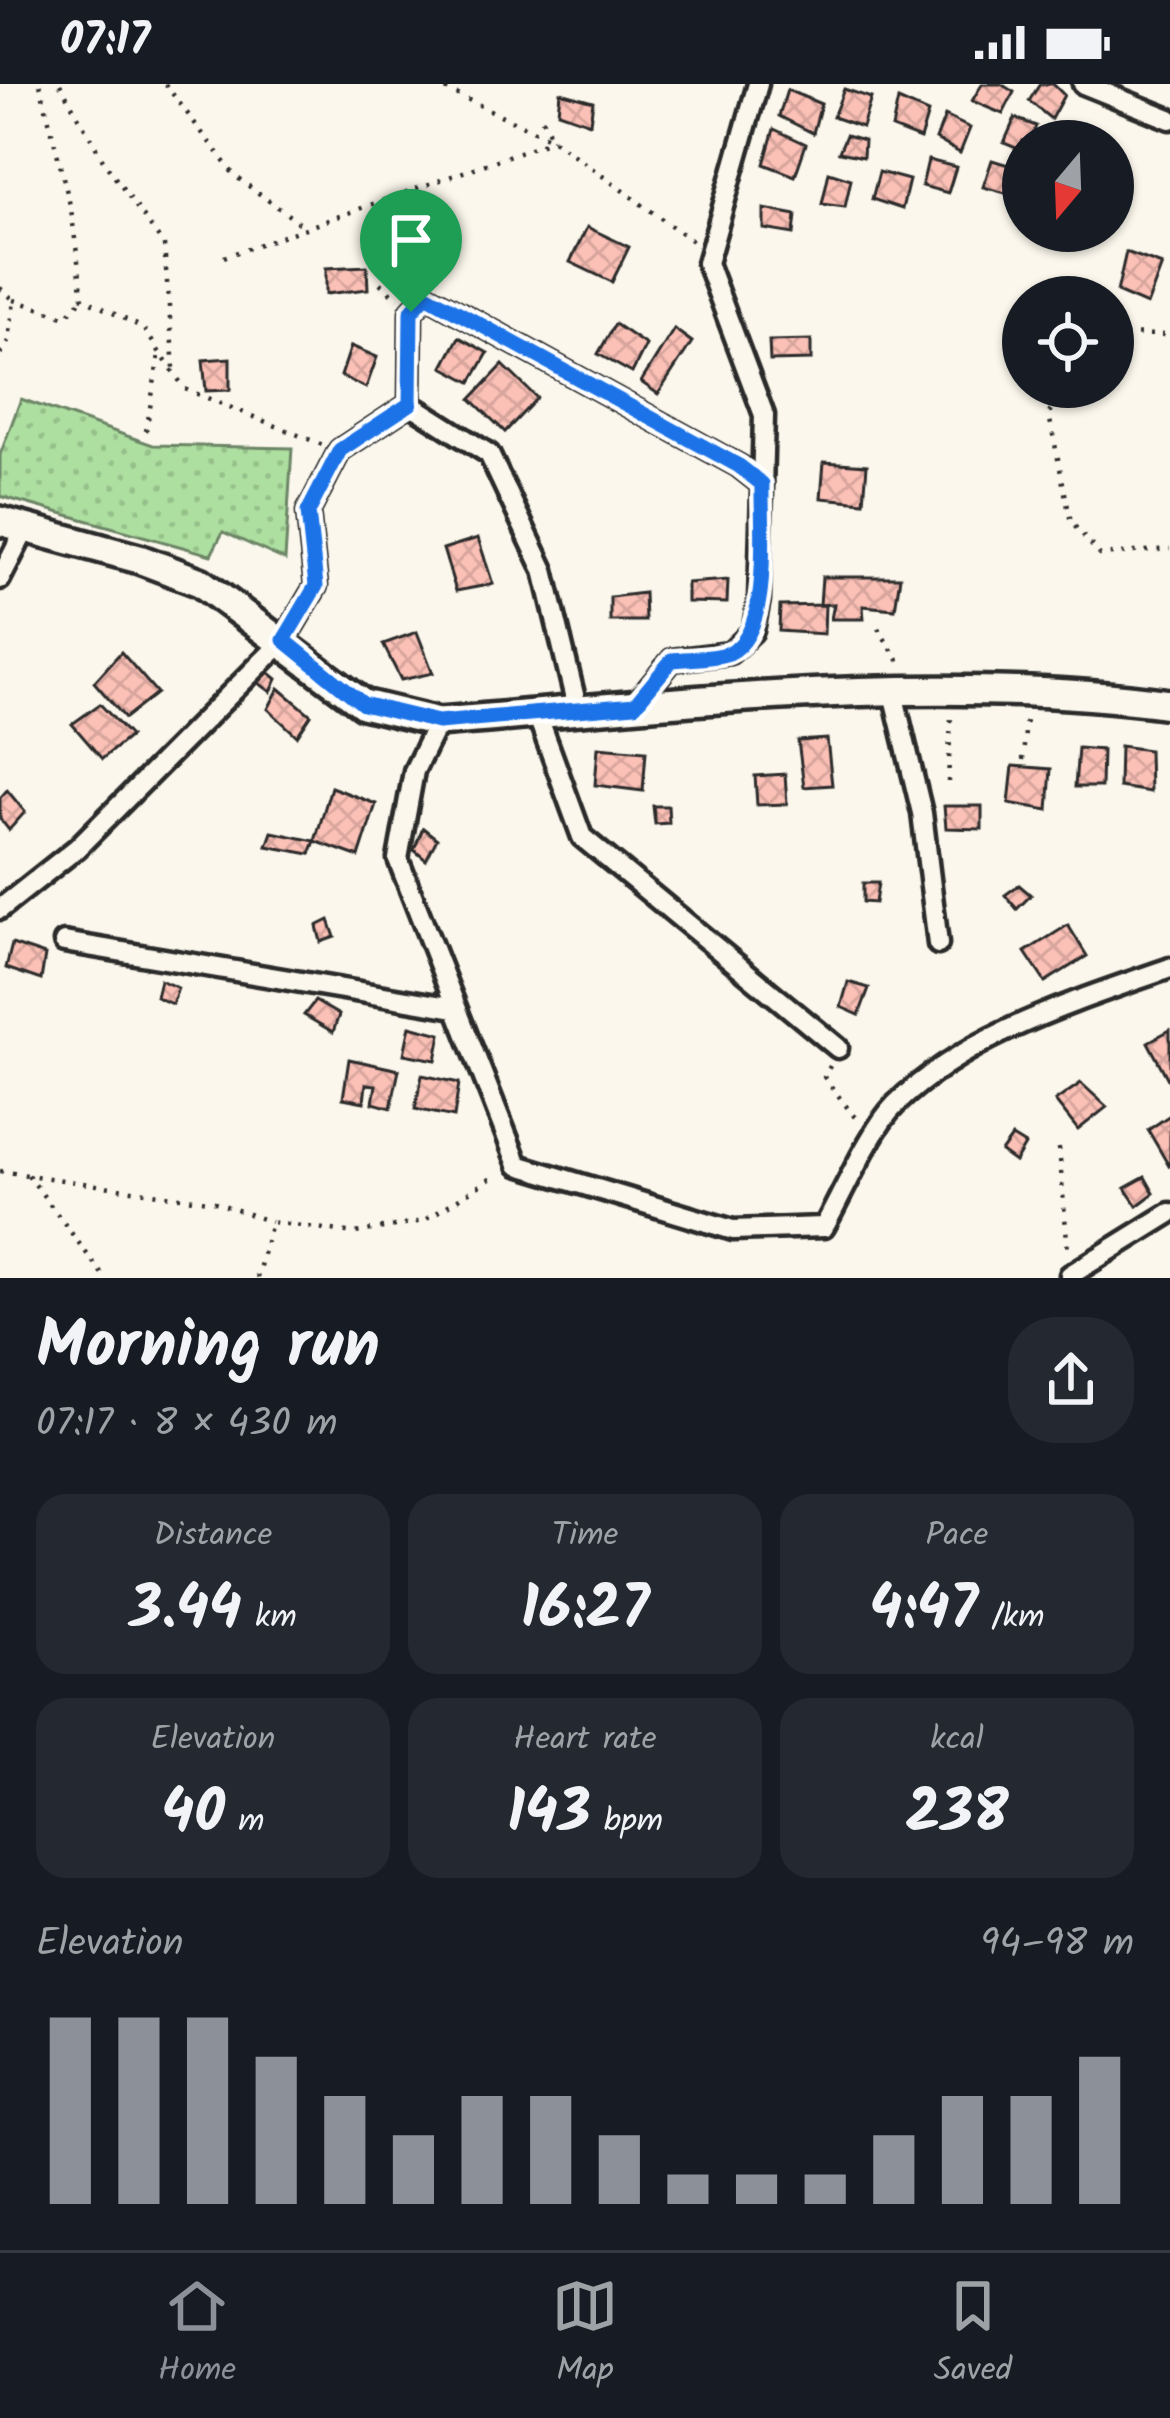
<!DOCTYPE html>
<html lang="en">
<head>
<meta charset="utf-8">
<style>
	body { margin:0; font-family:Kalam,sans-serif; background:#242831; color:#f1f3f6; height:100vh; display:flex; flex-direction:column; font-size:45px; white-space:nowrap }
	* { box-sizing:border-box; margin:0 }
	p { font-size:39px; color:#9ea1a6 }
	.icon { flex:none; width:66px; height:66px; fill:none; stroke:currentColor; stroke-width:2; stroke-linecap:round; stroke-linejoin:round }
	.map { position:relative; height:1194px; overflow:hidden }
	.details { display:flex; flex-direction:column; background:#171b24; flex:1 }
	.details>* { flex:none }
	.needle { width:78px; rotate:199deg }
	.controls { position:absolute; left:1002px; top:36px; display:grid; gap:24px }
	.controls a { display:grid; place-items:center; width:132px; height:132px; border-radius:50%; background:#171b24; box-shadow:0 3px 9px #0004; font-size:60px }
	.pin { position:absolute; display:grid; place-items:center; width:102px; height:102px; color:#fff; margin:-123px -51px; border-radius:50% 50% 50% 0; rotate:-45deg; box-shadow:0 0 12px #0007 }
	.pin .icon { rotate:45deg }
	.round { display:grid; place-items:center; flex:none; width:126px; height:126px; border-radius:48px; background:#242831 }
	.overview { display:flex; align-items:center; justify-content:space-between; height:204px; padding:0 36px }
	h1 { font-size:66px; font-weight:700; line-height:90px }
	.stats { display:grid; grid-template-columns:repeat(3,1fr); gap:18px; height:204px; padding:12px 36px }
	.stats div { display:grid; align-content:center; border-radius:30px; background:#242831; text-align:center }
	.stats b { font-size:60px; font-weight:700 }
	.stats small { font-size:33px; font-weight:400 }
	.stats p { font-size:33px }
	.chart { height:336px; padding:24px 36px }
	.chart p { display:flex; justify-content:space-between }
	.chart svg { width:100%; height:216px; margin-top:12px; stroke:#8c9099; stroke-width:6 }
	.status { display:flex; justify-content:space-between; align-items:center; height:84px; padding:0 60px; background:#171b24; direction:ltr }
	.status svg { height:33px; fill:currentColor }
	.tab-bar { display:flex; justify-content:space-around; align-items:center; height:168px; border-top:3px solid #363941; background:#171b24; font-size:33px; color:#9ea1a6 }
	.tab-bar a { display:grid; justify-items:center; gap:6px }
	.tab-bar .active { color:#8c9099 }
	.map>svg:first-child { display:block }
	.grass { fill:url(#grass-dots); stroke:#6c8566; stroke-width:3 }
	.building { fill:url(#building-cross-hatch); stroke:#2b2b2b; stroke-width:3 }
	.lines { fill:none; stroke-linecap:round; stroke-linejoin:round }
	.street-casing { stroke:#2b2b2b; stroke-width:27 }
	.secondary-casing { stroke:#2b2b2b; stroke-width:36 }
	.path { stroke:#2b2b2b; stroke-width:4.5; stroke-dasharray:3 9; stroke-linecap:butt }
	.street { stroke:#fbf7ec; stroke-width:18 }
	.secondary { stroke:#fbf7ec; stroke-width:27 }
	.route-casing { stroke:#fff; stroke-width:24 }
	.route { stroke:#1a73e8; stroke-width:15 }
</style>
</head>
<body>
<div class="status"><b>07:17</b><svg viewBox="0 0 49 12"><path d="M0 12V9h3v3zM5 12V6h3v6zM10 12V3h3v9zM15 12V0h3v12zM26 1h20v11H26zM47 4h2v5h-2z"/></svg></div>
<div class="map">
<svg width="1170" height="1194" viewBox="0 0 1170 1194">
	<defs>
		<pattern id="grass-dots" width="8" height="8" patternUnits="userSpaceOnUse" patternTransform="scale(3)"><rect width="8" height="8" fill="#addfa0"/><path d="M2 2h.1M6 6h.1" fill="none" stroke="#95c08a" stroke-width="1.8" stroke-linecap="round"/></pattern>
		<pattern id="building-cross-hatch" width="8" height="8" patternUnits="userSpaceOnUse" patternTransform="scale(3)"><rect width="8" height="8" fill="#fbc0b6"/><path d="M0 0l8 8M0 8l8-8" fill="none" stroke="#d7a59d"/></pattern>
	</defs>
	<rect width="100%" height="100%" fill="#fbf7ec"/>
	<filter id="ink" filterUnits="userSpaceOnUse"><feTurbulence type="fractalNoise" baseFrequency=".00833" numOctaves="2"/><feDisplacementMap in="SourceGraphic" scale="24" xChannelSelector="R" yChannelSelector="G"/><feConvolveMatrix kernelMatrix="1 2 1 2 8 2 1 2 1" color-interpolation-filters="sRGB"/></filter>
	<g filter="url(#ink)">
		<polygon class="grass" points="21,315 153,361 292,364 285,476 223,448 211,471 0,412 0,371"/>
		<g class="building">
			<polygon points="982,0 1001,0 1014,8 1003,30 972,17"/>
			<polygon points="1040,0 1053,0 1064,11 1051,35 1029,17"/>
			<polygon points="844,5 871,14 862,43 833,33"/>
			<polygon points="787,6 821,20 813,49 779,32"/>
			<polygon points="560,8 593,17 590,39 558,28"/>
			<polygon points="898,16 928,29 920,55 892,44"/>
			<polygon points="945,32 970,44 960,69 936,55"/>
			<polygon points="1015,34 1036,42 1031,57 1023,57 1023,67 1004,59"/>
			<polygon points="774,45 806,60 795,92 764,80"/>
			<polygon points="846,51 864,56 863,73 839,68"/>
			<polygon points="928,76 956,83 948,109 922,102"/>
			<polygon points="992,76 1015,83 1009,110 983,103"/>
			<polygon points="829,88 851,95 845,123 822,120"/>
			<polygon points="879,88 909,96 902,125 872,115"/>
			<polygon points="764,125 796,131 794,150 764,145"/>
			<polygon points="587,143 629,163 612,198 570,178"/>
			<polygon points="1126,168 1162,181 1147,221 1117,208"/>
			<polygon points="367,182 368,205 326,210 326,184"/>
			<polygon points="615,240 646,261 632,289 598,270"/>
			<polygon points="674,245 692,258 658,310 641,298"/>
			<polygon points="459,253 488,269 471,298 443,283"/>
			<polygon points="811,256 811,276 770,277 769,257"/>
			<polygon points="351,262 377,273 366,304 341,292"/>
			<polygon points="230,274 230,306 206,307 203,276"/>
			<polygon points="503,281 537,314 505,348 471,315"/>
			<polygon points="824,378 867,381 864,418 821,414"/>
			<polygon points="478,454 493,500 456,507 443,465"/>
			<polygon points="822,493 900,493 895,525 863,522 864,535 831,535 834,520 820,521"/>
			<polygon points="728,496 727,519 687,518 687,499"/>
			<polygon points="644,509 645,537 610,537 610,513"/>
			<polygon points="825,521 824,550 779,547 780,522"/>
			<polygon points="417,548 433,589 401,596 383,560"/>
			<polygon points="121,568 157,609 125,634 94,598"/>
			<polygon points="266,586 277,595 271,608 256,597"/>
			<polygon points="279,604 311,631 297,652 268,625"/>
			<polygon points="100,620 130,652 102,675 72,640"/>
			<polygon points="827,655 832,701 804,703 798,657"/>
			<polygon points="1120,662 1149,666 1150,708 1119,703"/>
			<polygon points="598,663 646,667 643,707 595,701"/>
			<polygon points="1078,664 1102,666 1101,703 1075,703"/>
			<polygon points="1013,682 1051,685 1048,726 1009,719"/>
			<polygon points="785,690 787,720 757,721 755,692"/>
			<polygon points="331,703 376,720 359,773 315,757"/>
			<polygon points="7,706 25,728 9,746 0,735 0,714"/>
			<polygon points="653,722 668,722 669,739 655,740"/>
			<polygon points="944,722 982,722 982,745 946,744"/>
			<polygon points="423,744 437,755 426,776 414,766"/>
			<polygon points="272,748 315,757 310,770 267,762"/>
			<polygon points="863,799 878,799 875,819 863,818"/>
			<polygon points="1019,801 1031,811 1017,825 1005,811"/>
			<polygon points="329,836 335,853 321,858 317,842"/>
			<polygon points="1068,841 1087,872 1045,898 1025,868"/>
			<polygon points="12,860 45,871 41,896 6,884"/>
			<polygon points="160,896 178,904 172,920 156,913"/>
			<polygon points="848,898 869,904 859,931 841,923"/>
			<polygon points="315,917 339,931 333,948 304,931"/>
			<polygon points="410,942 441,950 436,976 404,970"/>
			<polygon points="1170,946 1170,999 1148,958"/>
			<polygon points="349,975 399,986 391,1024 373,1019 376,1001 366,1000 364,1018 343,1014"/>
			<polygon points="422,991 459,999 454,1033 415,1025"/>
			<polygon points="1081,999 1107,1023 1078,1046 1055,1017"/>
			<polygon points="1170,1031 1170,1081 1169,1082 1148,1046"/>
			<polygon points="1012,1053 1025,1061 1015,1078 1001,1068"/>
			<polygon points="1145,1093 1154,1109 1137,1122 1125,1104"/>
		</g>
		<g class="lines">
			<defs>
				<g id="street">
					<polyline points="1083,0 1170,35"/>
					<polyline points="410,320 489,370 544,486 578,627"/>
					<polyline points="0,495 27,442"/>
					<polyline points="893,609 922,729 938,860"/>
					<polyline points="635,621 672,576 730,569 753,547 759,516 764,331 707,179 758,0"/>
					<polyline points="537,630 582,753 838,964"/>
					<path d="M438 638 414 687 398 775 518 1081 733 1146 824 1143C844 1108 869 1048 895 1021 967 950 1077 917 1170 884"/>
					<polyline points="0,825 77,764 284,556 316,502 308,428 340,366 410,320 411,228 426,211 739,382 762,400"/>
					<polyline points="64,858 455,924"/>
					<polyline points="1070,1191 1170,1129"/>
				</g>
				<path id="secondary" d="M0 437 139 475 200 498 363 620 438 638C679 619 929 588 1170 620"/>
			</defs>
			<use href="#street" class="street-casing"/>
			<use href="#secondary" class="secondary-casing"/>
			<g class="path">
				<polyline points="40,0 71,125 83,214 143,244 185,305 323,361"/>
				<polyline points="60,0 106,81 164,161 174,284"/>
				<polyline points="165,0 235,92 306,144"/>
				<polyline points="435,0 553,56"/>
				<polyline points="542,35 553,56 695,159"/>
				<polyline points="404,109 408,155 419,191"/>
				<polyline points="224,173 553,56"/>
				<polyline points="380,199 398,215"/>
				<polyline points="0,204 14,216 9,257 0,271"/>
				<polyline points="14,216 66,233 83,214"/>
				<polyline points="1113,250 1170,251"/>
				<polyline points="1057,303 1049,331 1071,438 1100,471 1170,465"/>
				<polyline points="146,347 159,271"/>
				<polyline points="878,544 903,584"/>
				<polyline points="1023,676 1026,633"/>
				<polyline points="948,698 951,632"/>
				<polyline points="830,982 824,993 857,1036"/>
				<polyline points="1059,1064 1068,1167"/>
				<polyline points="0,1087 215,1118 271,1138"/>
				<polyline points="28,1091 105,1194"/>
				<polyline points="257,1194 271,1138 355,1149 423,1137 498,1090"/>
			</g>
			<use href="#street" class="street"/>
			<use href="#secondary" class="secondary"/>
		</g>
	</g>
	<g class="lines" filter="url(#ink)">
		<defs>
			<path id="route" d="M426 211 739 382 762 400C761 442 773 550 729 569 713 575 689 574 672 576L635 621 438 638 363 620 284 556 316 502 308 428 340 366 410 320 411 228Z"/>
		</defs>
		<use href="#route" class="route-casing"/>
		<use href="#route" class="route"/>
	</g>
</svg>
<div class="controls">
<a><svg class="needle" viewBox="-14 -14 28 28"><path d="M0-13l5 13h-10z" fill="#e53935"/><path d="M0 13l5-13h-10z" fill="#9ea1a6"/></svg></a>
<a><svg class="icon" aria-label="locate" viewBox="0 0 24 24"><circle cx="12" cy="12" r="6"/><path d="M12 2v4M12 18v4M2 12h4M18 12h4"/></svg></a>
</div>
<div class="pin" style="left:411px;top:228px;background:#1e9e55"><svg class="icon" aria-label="arrive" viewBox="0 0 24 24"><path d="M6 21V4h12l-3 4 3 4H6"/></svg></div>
</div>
<section class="details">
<div class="overview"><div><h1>Morning run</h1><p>07:17 · 8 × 430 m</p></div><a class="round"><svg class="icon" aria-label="share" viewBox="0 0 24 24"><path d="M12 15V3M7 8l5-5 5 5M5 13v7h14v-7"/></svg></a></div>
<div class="stats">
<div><p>Distance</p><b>3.44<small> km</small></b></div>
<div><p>Time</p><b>16:27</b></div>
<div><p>Pace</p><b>4:47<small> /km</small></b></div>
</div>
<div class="stats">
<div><p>Elevation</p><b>40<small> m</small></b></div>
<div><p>Heart rate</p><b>143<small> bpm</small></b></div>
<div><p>kcal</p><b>238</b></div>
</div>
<div class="chart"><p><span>Elevation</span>94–98 m</p>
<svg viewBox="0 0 160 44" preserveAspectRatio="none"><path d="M5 44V6M15 44V6M25 44V6M35 44V14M45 44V22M55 44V30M65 44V22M75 44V22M85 44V30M95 44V38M105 44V38M115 44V38M125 44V30M135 44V22M145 44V22M155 44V14"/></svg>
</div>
</section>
<nav class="tab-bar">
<a class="active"><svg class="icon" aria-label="home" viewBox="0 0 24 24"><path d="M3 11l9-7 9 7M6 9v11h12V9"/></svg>Home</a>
<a><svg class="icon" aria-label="map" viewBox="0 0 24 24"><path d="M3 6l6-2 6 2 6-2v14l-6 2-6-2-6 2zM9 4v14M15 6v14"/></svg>Map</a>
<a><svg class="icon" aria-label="saved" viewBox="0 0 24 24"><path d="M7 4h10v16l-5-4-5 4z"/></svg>Saved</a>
</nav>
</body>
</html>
